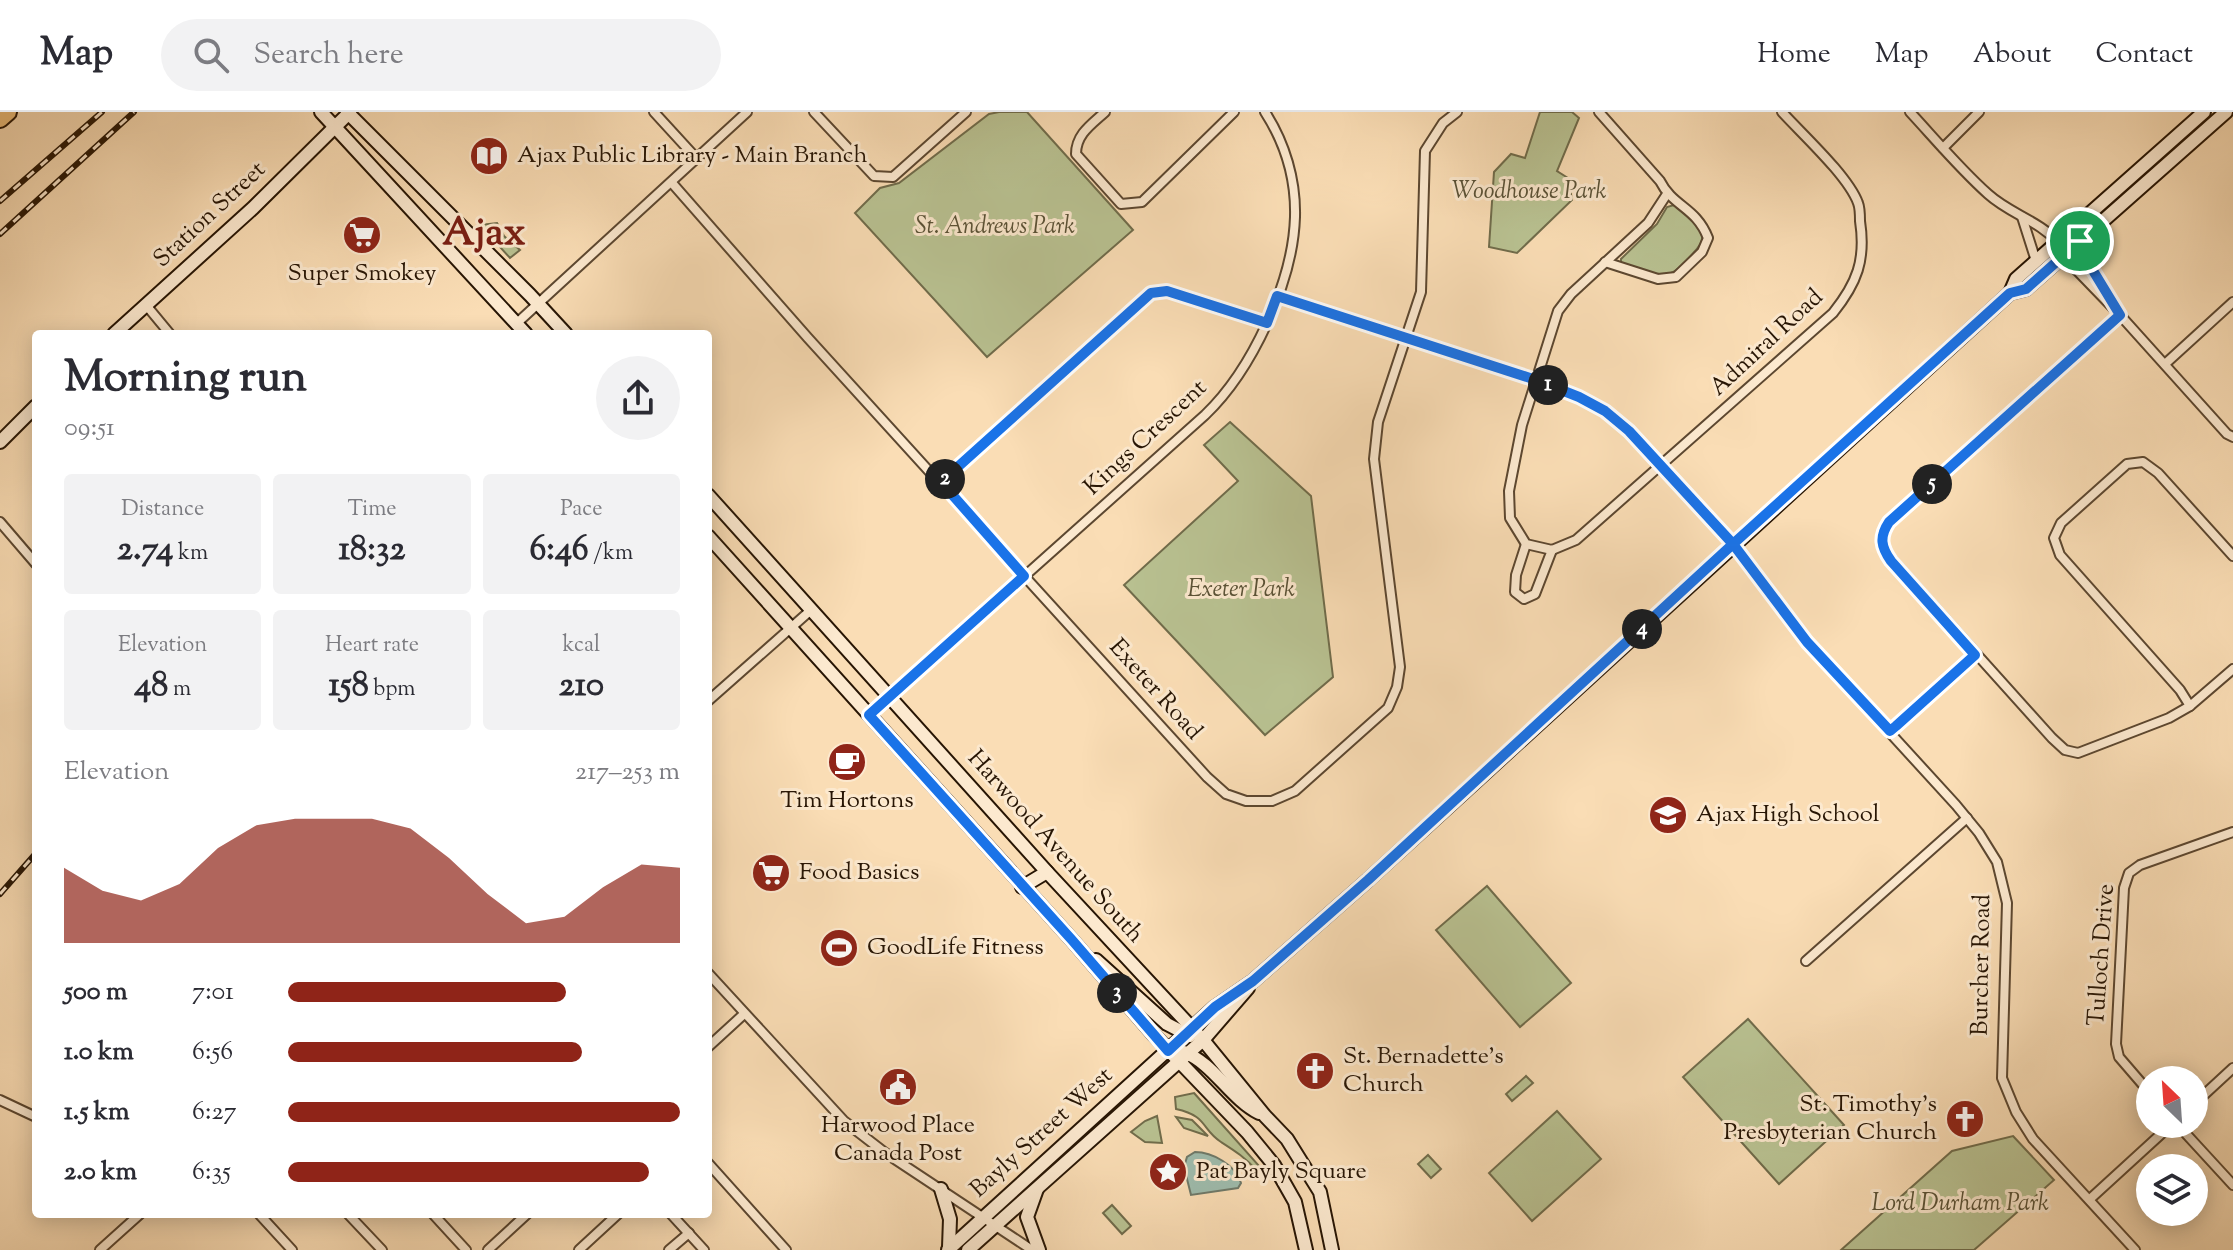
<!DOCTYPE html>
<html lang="en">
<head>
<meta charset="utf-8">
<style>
	body { margin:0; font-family:"Sorts Mill Goudy",serif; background:#f2f2f3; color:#2b2b33; height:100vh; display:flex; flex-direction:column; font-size:30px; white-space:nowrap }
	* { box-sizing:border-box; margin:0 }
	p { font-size:26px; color:#7c7c81 }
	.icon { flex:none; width:44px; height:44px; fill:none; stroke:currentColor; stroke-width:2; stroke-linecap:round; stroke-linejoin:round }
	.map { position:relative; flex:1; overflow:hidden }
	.drawer { position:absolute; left:32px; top:218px; width:680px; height:888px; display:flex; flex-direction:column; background:#fff; border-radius:8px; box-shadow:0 4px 20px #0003 }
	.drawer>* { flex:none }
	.needle { width:52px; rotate:335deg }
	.fabs { position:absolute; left:2136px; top:954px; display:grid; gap:16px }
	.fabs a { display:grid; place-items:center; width:72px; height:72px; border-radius:50%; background:#fff; box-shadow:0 4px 20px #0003; font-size:40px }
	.pin { position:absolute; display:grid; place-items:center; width:68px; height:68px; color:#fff; margin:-34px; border:4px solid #fff; border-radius:50%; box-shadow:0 2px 8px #0007 }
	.km { position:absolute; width:40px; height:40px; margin:-20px; border-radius:50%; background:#222; color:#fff; font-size:22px; line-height:40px; text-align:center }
	.round { display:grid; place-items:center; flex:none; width:84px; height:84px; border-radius:42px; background:#f2f2f3 }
	.headline { display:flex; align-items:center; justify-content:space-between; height:136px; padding:0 32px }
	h1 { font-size:44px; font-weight:700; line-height:60px }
	.stats { display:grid; grid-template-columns:repeat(3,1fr); gap:12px; height:136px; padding:8px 32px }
	.stats div { display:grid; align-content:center; border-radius:8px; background:#f2f2f3; text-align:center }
	.stats b { font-size:34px; font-weight:700 }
	.stats small { font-size:22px; font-weight:400 }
	.stats p { font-size:22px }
	.chart { height:224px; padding:16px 32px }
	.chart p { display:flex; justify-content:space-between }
	.chart svg { width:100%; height:144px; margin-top:8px; fill:#8f2418; opacity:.7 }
	ul { padding:0 32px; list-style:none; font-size:26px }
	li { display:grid; grid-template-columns:128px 96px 1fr; align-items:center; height:60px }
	li i { height:20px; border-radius:10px; background:#8f2418 }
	header { display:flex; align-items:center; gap:48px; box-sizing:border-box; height:112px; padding:0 40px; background:#fff; border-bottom:2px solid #e1e1e2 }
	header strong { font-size:38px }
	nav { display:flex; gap:44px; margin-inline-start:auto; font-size:28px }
	.search { width:560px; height:72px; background:#f2f2f3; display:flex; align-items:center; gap:20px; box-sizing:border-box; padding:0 28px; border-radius:44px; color:#7c7c81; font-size:30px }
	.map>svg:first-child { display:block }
	.green { fill:#b9c292; stroke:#706c4b; stroke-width:2 }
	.water { fill:#9ebcad; stroke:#6e7969; stroke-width:2 }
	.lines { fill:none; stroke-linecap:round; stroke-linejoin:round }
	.street-casing { stroke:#5c4730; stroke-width:12 }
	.secondary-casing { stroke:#271504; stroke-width:16 }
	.highway-casing { stroke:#271504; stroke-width:20 }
	.street { stroke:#fce9cf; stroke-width:8 }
	.secondary { stroke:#fce9cf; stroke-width:12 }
	.highway { stroke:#edbe7a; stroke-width:16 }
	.rail-casing { stroke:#271504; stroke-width:6 }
	.rail { stroke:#fce9cf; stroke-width:3; stroke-dasharray:9; stroke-linecap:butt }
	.route-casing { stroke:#fff; stroke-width:16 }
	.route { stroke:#1a73e8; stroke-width:10 }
	.labels { text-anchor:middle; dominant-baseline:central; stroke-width:6; stroke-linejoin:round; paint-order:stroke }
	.poi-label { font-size:24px; fill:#271504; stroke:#fce9cf; text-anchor:start }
	.park-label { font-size:24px; font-style:italic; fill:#5a5236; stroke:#fce9cf }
	.street-label { font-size:24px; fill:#271504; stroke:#fce9cf }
	.town-label { font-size:40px; font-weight:bold; fill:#7a1f14; stroke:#fce9cf }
</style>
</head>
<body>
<header>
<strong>Map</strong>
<div class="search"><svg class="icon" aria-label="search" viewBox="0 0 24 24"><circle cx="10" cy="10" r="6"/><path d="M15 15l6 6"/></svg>Search here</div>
<nav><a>Home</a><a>Map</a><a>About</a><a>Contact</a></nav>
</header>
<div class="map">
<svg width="2233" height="1138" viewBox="0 0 2233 1138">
	<rect width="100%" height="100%" fill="#faddb5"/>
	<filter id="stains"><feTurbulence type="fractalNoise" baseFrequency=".0025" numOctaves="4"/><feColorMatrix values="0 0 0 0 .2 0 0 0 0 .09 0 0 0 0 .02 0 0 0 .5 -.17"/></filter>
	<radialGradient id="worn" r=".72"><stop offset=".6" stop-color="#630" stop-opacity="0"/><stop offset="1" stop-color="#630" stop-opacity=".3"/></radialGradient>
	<g class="green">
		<polygon points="999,0 1027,0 1133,118 987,245 855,101 880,76 899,71 989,2"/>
		<polygon points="1540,0 1572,0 1579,6 1557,59 1568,66 1572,88 1517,141 1489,135 1494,60 1511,42 1525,46"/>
		<path d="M1674 93C1682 95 1684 98 1689 104 1710 125 1704 130 1685 150 1681 154 1676 160 1671 161 1658 165 1632 158 1621 151V147L1657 112 1667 95Z"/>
		<polygon points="497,111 504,124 520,138 510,146 480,113"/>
		<polygon points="1230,310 1311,384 1333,565 1265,623 1124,473 1238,369 1204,333"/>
		<polygon points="1487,774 1571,871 1520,915 1436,818"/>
		<polygon points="1748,907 1844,1013 1779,1072 1683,965"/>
		<polygon points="1526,964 1533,971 1512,989 1506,982"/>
		<path d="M1194 981 1260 1055 1256 1058C1246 1046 1235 1039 1221 1030 1201 1017 1208 1004 1176 997L1175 985Z"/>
		<polygon points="1557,999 1601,1047 1532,1109 1489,1061"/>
		<polygon points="1157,1004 1162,1031 1145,1030 1131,1020 1145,1009"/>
		<polygon points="1176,1005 1192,1008 1208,1024 1184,1016"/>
		<polygon points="2013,1024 2054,1068 1974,1138 1841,1138 1952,1039"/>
		<polygon points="1428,1043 1441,1057 1431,1066 1418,1052"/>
		<polygon points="1112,1093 1131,1114 1122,1122 1103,1101"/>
	</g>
	<path class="water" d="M1195 1040C1212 1040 1236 1053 1241 1071L1238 1076 1191 1083 1184 1055 1187 1045Z"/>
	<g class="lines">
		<defs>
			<g id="street">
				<polyline points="654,0 697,47"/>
				<polyline points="814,0 874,64 893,65 966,0"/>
				<path d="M1105 0C1092 12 1076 22 1076 42L1121 92 1142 90 1234 0"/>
				<path d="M1599 0 1660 69C1673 95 1696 95 1708 126L1702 140 1676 165 1658 167 1605 150"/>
				<path d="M1910 0C1935 27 1960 57 1988 82 2010 102 2038 108 2059 131"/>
				<polyline points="1943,36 1979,0"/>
				<polyline points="672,71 808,226 1207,665 1226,682 1246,689 1272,689 1295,679 1388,596 1397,575 1400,555 1374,347 1378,310 1421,180 1425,39 1443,11 1457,0"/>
				<path d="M1667 82 1648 111 1571 182 1558 199 1522 313 1509 379 1510 406 1526 432 1552 438 1576 428 1833 201C1857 171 1866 148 1860 109 1860 104 1860 96 1858 91 1848 64 1803 23 1782 0"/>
				<polyline points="2022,105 2036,149"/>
				<polyline points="2080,129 2086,147 2112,188"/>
				<polyline points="2063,144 2120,203 2227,322 2233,325"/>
				<polyline points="1277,184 1536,268 1579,285 1605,299 1629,319 1654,345 1745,446 1807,530 1956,693 1979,721 1997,750 2007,791 2002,966 2016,1000 2033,1027 2135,1138"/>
				<polyline points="146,193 170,222"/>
				<path d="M2120 203 1889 410C1882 421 1881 427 1884 439L2052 626 2065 638 2078 641 2169 606 2190 594 2233 557"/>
				<polyline points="517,211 747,0"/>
				<polyline points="2165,252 2233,190"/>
				<polyline points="941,370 1151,181 1167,179 1267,211"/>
				<polyline points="0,410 36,452"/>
				<polyline points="1526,432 1516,463 1515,480 1524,487 1535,482 1552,438"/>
				<polyline points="708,589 811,498"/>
				<polyline points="2190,594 2180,578 2060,443 2054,426 2061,411 2127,352 2143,350 2158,361 2233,444"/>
				<path d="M869 603 1205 303C1252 258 1293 170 1295 105 1296 68 1285 31 1265 0"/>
				<polyline points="1890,619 1975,543"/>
				<polyline points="1806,849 1967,706"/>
				<polyline points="708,861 844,1009 884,1040 1032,1138"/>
				<polyline points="708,935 744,902"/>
				<polyline points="2150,981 2119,945 2116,932 2124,776 2129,761 2140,753 2233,720"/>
				<polyline points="0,988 36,1005"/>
				<polyline points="2194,992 2233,956"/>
				<polyline points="2177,1012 2233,1073"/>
				<polyline points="708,1051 786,1138"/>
				<polyline points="2090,1087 2172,1012"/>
				<polyline points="259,1102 292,1138"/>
				<polyline points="348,1102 382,1138"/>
				<polyline points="433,1102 466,1138"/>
				<polyline points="671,1102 704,1138"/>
				<polyline points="100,1138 140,1102"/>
				<polyline points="488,1138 527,1102"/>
				<polyline points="579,1138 618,1102"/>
				<polyline points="669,1138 689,1121"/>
			</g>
			<g id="secondary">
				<polyline points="321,0 526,222"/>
				<polyline points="347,0 530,183 566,222"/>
				<polyline points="2010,181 2026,177 2226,0"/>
				<polyline points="114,222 253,96 350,0"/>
				<polyline points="0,330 36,294"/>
				<polyline points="708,383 1047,760 1203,928 1265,1004 1287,1027 1320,1080 1332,1138"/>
				<polyline points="708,424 1072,828 1154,923 1247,1020 1274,1053 1295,1090 1306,1138"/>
				<polyline points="1022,775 1047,760"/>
				<polyline points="1096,848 1167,912 1190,924"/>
				<path d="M1184 940C1214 952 1230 986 1259 1001"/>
				<polyline points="941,1077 950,1107 949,1135"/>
				<polyline points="1037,1077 1027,1105 1039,1138"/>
				<polyline points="948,1138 1215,895 1253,869 1368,768 2010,181 2016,167 2204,0"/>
				<polyline points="968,1138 1203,928 1248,876"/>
			</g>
			<polyline id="highway" points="0,7 8,0"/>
		</defs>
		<use href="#street" class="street-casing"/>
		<use href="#secondary" class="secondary-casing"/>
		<use href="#highway" class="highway-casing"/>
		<use href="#street" class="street"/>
		<use href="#secondary" class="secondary"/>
		<use href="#highway" class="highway"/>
		<defs>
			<g id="rail">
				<polyline points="0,89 102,0"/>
				<polyline points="0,122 134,0"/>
				<polyline points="0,782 36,741"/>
			</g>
		</defs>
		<use href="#rail" class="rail-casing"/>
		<use href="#rail" class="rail"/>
	</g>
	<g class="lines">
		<defs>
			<path id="route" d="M2080 129 2026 177 2010 181 1733 432 1629 319 1605 299 1579 285 1536 268 1277 184 1267 211 1167 179 1151 181 941 370 1024 464 869 603 1072 828 1168 939 1215 895 1253 869 1368 768 1733 432 1807 530 1890 619 1896 614 1975 543 1891 449C1881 435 1879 425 1889 410L2120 203 2086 147 2080 129"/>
		</defs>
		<use href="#route" class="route-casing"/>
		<use href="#route" class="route"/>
	</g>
	<defs>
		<symbol id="library-disc" viewBox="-11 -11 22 22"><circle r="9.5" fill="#8f2418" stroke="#fce9cf"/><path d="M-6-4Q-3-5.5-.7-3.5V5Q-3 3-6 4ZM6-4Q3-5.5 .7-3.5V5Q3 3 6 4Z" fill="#fff"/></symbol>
		<symbol id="supermarket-disc" viewBox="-11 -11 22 22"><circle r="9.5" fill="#8f2418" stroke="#fce9cf"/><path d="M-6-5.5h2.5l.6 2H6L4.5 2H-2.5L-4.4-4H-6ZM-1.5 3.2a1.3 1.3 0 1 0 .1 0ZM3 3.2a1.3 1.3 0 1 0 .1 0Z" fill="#fff"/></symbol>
		<symbol id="cafe-disc" viewBox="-11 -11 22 22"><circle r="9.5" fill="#8f2418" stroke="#fce9cf"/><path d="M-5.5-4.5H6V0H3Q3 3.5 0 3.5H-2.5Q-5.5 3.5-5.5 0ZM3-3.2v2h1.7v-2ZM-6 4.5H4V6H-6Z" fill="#fff"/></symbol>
		<symbol id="school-disc" viewBox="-11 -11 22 22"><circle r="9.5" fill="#8f2418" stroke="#fce9cf"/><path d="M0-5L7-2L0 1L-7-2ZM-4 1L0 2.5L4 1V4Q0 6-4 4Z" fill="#fff"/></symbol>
		<symbol id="stadium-disc" viewBox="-11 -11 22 22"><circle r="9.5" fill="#8f2418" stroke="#fce9cf"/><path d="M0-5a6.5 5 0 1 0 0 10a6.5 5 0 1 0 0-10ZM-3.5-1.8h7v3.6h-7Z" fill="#fff"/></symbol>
		<symbol id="church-disc" viewBox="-11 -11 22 22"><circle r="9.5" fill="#8f2418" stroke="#fce9cf"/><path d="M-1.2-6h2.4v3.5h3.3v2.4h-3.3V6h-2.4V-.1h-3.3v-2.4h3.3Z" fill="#fff"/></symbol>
		<symbol id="civic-disc" viewBox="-11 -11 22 22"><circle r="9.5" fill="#8f2418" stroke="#fce9cf"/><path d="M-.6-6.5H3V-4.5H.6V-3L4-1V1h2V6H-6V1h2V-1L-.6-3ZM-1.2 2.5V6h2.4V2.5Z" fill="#fff"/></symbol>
		<symbol id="sight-disc" viewBox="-11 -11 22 22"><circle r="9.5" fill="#8f2418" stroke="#fce9cf"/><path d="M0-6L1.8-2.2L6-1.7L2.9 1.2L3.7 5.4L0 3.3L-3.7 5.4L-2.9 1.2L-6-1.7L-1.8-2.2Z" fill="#fff"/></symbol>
	</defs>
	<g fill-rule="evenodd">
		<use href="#library-disc" x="467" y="22" width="44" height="44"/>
		<use href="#supermarket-disc" x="340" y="101" width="44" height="44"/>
		<use href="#cafe-disc" x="825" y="628" width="44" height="44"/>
		<use href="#school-disc" x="1646" y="681" width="44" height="44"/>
		<use href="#supermarket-disc" x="749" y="739" width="44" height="44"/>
		<use href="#stadium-disc" x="817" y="814" width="44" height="44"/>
		<use href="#church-disc" x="1293" y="937" width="44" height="44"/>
		<use href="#civic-disc" x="876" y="953" width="44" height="44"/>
		<use href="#church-disc" x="1943" y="985" width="44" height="44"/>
		<use href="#sight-disc" x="1146" y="1038" width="44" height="44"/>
	</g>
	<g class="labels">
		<g class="poi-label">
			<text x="517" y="44">Ajax Public Library - Main Branch</text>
			<text x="362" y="162" text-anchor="middle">Super Smokey</text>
			<text x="847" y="689" text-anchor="middle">Tim Hortons</text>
			<text x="1696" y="703">Ajax High School</text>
			<text x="799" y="761">Food Basics</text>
			<text x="867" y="836">GoodLife Fitness</text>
			<text x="1343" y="945">St. Bernadette's<tspan x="1343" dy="28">Church</tspan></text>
			<text x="1937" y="993" text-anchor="end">St. Timothy's<tspan x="1937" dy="28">Presbyterian Church</tspan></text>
			<text x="898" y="1014" text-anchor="middle">Harwood Place<tspan x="898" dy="28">Canada Post</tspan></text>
			<text x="1196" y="1060">Pat Bayly Square</text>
		</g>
		<g class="park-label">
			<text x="1529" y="80">Woodhouse Park</text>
			<text x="995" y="115">St. Andrews Park</text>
			<text x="1241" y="478">Exeter Park</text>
			<text x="1960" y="1092">Lord Durham Park</text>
		</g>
		<g class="street-label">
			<text transform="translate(210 103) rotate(-43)">Station Street</text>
			<text transform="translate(1767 231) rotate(-43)">Admiral Road</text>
			<text transform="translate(1146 326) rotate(-43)">Kings Crescent</text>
			<text transform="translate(1155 578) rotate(48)">Exeter Road</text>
			<text transform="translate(1055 735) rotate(48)">Harwood Avenue South</text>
			<text transform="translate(2102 843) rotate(-86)">Tulloch Drive</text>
			<text transform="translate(1982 853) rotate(-89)">Burcher Road</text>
			<text transform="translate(1042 1021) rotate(-42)">Bayly Street West</text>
		</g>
		<g class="town-label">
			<text x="484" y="122">Ajax</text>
		</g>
	</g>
	<rect width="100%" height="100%" filter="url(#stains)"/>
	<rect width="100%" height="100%" fill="url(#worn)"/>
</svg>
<div class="fabs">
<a><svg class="needle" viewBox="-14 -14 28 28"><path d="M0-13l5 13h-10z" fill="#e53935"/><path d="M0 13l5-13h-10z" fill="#7c7c81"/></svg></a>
<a><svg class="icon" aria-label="layers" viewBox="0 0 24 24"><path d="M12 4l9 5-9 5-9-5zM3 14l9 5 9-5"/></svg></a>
</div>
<div class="pin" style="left:2080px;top:129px;background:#1e9e55"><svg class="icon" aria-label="arrive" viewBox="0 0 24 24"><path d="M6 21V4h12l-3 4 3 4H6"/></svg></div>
<b class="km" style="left:1548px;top:273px">1</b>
<b class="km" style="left:945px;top:367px">2</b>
<b class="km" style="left:1117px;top:881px">3</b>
<b class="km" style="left:1642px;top:517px">4</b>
<b class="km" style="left:1932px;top:372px">5</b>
<section class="drawer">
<div class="headline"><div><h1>Morning run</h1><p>09:51</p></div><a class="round"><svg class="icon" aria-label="share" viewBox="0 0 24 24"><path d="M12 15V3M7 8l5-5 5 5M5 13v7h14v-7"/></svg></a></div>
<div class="stats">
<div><p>Distance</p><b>2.74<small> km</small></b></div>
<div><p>Time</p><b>18:32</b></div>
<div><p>Pace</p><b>6:46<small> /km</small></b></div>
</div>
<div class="stats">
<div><p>Elevation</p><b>48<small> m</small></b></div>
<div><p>Heart rate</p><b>158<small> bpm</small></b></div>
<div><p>kcal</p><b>210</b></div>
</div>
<div class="chart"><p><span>Elevation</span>217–253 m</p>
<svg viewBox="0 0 160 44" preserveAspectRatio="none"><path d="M0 44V21L10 28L20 31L30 26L40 15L50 8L60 6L70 6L80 6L90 9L100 18L110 29L120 38L130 36L140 27L150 20L160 21V44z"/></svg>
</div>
<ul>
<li><b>500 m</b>7:01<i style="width:71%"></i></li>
<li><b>1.0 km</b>6:56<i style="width:75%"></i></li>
<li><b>1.5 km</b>6:27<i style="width:100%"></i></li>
<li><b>2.0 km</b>6:35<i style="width:92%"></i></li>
</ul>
</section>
</div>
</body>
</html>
